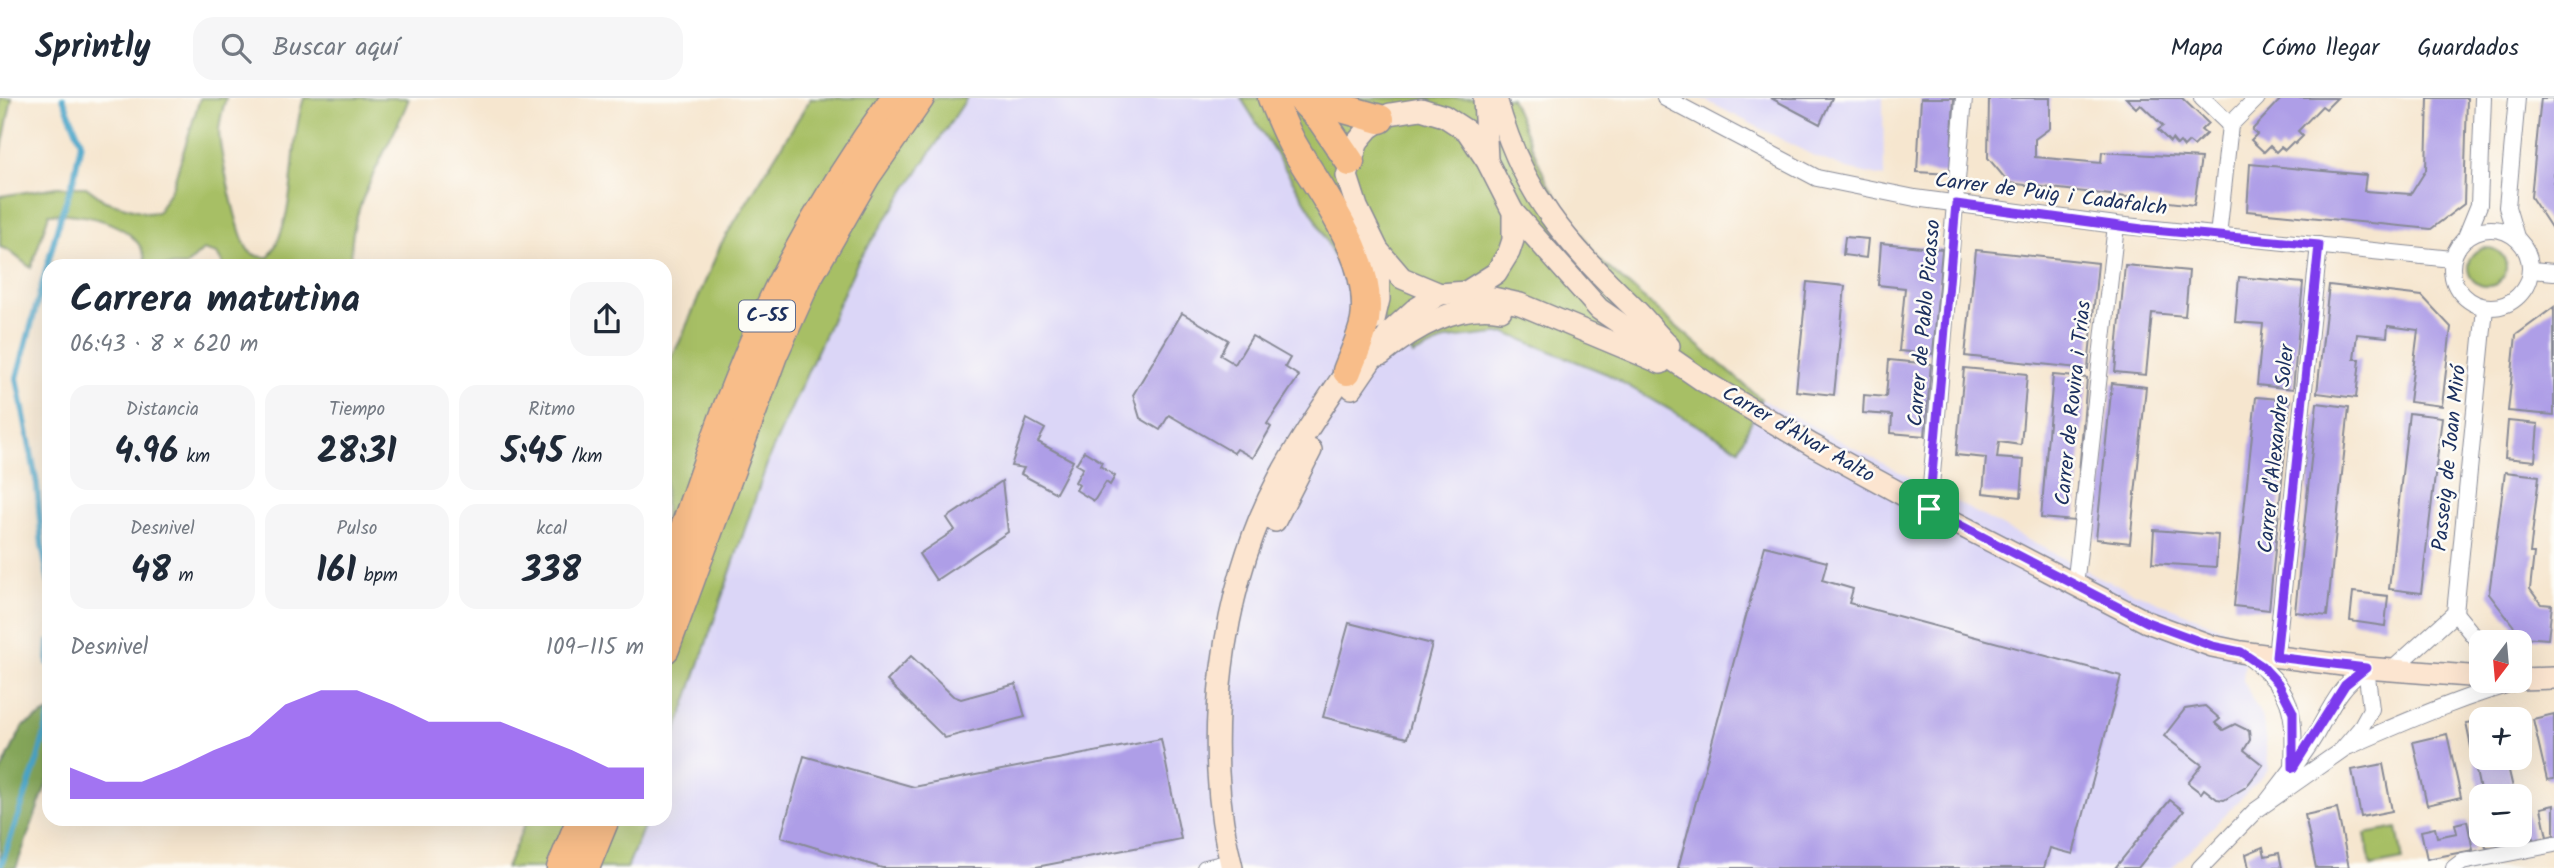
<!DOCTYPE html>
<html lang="es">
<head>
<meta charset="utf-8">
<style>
	body { margin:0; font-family:Kalam,sans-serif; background:#f6f6f7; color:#1f2937; height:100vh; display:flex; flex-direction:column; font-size:26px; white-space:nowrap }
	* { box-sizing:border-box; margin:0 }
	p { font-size:23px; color:#747a83 }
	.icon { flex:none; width:38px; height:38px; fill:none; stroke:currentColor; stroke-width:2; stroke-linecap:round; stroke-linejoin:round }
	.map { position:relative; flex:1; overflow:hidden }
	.sheet { position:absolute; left:42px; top:161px; width:630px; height:567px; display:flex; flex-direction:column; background:#fff; border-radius:21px; box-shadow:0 7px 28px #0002 }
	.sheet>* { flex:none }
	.needle { width:46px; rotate:196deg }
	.tools { position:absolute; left:2469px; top:532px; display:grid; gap:14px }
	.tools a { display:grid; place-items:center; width:63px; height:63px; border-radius:14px; background:#fff; box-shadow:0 7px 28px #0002; font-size:35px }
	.pin { position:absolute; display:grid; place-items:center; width:60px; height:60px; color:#fff; margin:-30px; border-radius:14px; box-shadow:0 4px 10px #0006 }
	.round { display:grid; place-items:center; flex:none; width:74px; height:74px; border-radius:21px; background:#f6f6f7 }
	.head { display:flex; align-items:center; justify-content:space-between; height:119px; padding:0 28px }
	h1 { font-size:38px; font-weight:800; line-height:52px }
	.stats { display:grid; grid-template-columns:repeat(3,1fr); gap:10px; height:119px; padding:7px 28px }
	.stats div { display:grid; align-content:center; border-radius:18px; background:#f6f6f7; text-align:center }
	.stats b { font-size:35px; font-weight:800 }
	.stats small { font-size:19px; font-weight:400 }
	.stats p { font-size:19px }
	.chart { height:196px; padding:14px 28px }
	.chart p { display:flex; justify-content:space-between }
	.chart svg { width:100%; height:126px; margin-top:7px; fill:#7c3aed; opacity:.7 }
	header { display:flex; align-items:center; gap:42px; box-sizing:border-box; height:98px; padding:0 35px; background:#fff; border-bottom:2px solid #e0e1e3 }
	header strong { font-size:33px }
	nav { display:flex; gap:38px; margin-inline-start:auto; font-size:24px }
	.search { width:490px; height:63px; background:#f6f6f7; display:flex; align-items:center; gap:18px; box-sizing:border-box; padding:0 24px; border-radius:21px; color:#747a83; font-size:26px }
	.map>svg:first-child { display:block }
	.built { fill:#dbd6f7 }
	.green { fill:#a7bf65; stroke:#617762; stroke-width:2 }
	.forest { fill:#85a65a; stroke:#506a5c; stroke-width:2 }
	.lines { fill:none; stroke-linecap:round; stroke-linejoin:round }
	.stream { stroke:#4ba6c9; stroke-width:6 }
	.building { fill:#ae9ee7 }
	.street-casing { stroke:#888a96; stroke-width:18 }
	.secondary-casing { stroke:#888a96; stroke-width:24 }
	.highway-casing { stroke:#888a96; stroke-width:31 }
	.street { stroke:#fff; stroke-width:16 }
	.secondary { stroke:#fce5d0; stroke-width:21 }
	.highway { stroke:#f8bd89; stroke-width:28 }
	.route-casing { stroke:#fff; stroke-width:14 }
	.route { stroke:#7c3aed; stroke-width:9 }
	.labels { text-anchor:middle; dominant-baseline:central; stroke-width:5; stroke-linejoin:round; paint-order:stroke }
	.shield { fill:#fdfcf7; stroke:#5f6c8c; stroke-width:2 }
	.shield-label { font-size:19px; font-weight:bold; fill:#1b2f5e }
	.street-label { font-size:21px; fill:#1b2f5e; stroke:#fdfcf7 }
</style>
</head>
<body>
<header>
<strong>Sprintly</strong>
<div class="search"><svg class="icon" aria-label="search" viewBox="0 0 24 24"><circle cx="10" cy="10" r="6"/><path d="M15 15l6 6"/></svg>Buscar aquí</div>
<nav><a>Mapa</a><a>Cómo llegar</a><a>Guardados</a></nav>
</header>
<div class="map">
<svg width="2554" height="770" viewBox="0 0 2554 770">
	<rect width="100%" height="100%" fill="#fdfcf7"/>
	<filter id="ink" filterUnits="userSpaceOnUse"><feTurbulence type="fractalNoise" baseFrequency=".0143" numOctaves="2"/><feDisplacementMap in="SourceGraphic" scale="14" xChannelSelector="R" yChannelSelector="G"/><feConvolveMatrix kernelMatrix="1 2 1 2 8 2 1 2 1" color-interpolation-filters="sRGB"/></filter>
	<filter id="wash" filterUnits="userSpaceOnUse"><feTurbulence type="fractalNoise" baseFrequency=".00686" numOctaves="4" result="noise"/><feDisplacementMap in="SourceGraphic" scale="28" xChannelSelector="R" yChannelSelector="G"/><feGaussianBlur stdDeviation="1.57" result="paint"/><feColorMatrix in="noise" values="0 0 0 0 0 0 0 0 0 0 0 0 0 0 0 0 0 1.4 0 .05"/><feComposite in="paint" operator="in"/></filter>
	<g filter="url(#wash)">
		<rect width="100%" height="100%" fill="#f6e6cf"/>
		<g class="built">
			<polygon points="967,0 1241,0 1315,119 1339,169 1413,257 1447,241 1505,235 1607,276 1739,351 1761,301 2098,479 2247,541 2243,582 2263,622 2269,672 2172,770 627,770 647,721 665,721 665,667 770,357 858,163"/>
			<polygon points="1701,0 1883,0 1884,79 1847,71 1814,58"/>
		</g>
		<g class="green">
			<polygon points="0,0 12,0 0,60"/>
			<path d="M200 0H226C223 10 220 21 219 32 219 50 238 141 249 153 255 159 262 159 269 159 300 111 287 52 304 0H409C391 51 344 111 352 168H224L217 156 203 152 186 168H146C144 125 83 114 49 116L31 170 8 152 0 149V98L57 89H86L105 103 147 115 158 114 173 87Z"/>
			<polygon points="811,0 967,0 858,163 770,357 665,667 665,271 680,243 721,146"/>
			<polygon points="1241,0 1511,0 1547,84 1599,162 1761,301 1739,351 1607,276 1506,235 1447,241 1413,257 1339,169 1315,119"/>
			<circle cx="2487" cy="169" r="19"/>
			<polygon points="527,721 647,721 627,770 506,770"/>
			<polygon points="2397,730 2403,762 2371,768 2365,736"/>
		</g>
		<polygon class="forest" points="49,614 49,679 16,770 0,770 0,675 23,628"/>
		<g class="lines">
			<g class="stream">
				<polyline points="49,485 42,447 37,386 17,280 60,120 74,80 81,44 63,0"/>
				<polyline points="48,565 49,544"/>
				<polyline points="0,770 38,661 49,619"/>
			</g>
		</g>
		<g id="blocks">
			<g class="building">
				<polygon points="1771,0 1832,0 1820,26"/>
				<polygon points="1921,0 1954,0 1950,76 1917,74"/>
				<polygon points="1989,0 2050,0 2050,30 2035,41 2035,59 2101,65 2102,54 2201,60 2194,107 2009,85 1988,60"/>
				<polygon points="2126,0 2182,0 2208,25 2201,32 2206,36 2194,48 2189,44 2184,49 2180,44 2177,47 2172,41 2170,44 2158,32 2163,28 2140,6 2136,10"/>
				<polygon points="2282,0 2337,0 2326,11 2322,8 2298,33 2303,38 2295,46 2293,44 2285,52 2281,49 2276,54 2270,48 2264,54 2251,42 2257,36 2252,32"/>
				<polygon points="2428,0 2467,0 2464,106 2431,131 2247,113 2250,66 2366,77 2364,93 2411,96 2426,72"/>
				<polygon points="2541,0 2554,0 2554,134 2531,99"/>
				<polygon points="1845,139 1868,141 1866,160 1843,157"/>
				<polygon points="1881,145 1942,151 1933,256 1899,253 1905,190 1878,187"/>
				<polygon points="1976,152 2098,165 2088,271 1965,258"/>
				<polygon points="2125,167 2189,173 2185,218 2152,215 2146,277 2115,274"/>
				<polygon points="2239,179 2303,185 2293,291 2257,287 2263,226 2235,224"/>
				<polygon points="1807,184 1845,188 1834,297 1796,293"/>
				<polygon points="2329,187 2422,198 2451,229 2442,308 2409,304 2418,232 2388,228 2387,239 2357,236 2354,261 2360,261 2356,300 2317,295"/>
				<polygon points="2554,209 2554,317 2508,313 2516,237"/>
				<polygon points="1182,215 1228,242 1220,257 1235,266 1252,238 1290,260 1285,269 1299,278 1267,326 1271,329 1253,360 1237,351 1234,355 1169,317 1160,332 1140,320 1133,297"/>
				<polygon points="1889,262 1931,266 1925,338 1891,335 1892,317 1863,315 1864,297 1886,299"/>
				<polygon points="1964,270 2027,276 2021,347 1999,344 1997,360 2024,362 2021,399 1983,395 1986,360 1956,357"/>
				<polygon points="2053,277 2087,280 2075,423 2041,420"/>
				<polygon points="2112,285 2146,289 2130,445 2096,441"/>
				<polygon points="2256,299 2290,302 2269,512 2234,508"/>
				<polygon points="2317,305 2349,309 2327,518 2295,514"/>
				<polygon points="2409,315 2442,319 2421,495 2389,491"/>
				<polygon points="1027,321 1045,331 1038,344 1073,363 1056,395 1021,376 1024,370 1011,368"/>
				<polygon points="2508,323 2538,326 2535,363 2505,360"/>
				<polygon points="1084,353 1102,364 1100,368 1115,378 1110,387 1106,384 1094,403 1076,392 1079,387 1075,384 1083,370 1076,366"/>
				<polygon points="2505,374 2539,378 2530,455 2534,455 2530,491 2541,506 2552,507 2548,541 2522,539 2489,496"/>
				<polygon points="1002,383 1008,434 936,482 919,456 955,432 947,420"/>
				<polygon points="2154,432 2218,437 2216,469 2152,465"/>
				<polygon points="1765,448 1827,464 1822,482 1853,491 1849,505 2121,578 2073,756 2050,750 2044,770 1678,770"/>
				<polygon points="2353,494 2388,498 2385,528 2350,523"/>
				<polygon points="1349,525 1432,546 1407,640 1323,619"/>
				<polygon points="911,558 953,598 961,601 1016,586 1025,619 945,640 887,583"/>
				<polygon points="2205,608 2220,621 2215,625 2223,632 2235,626 2249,633 2250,642 2244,652 2263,667 2246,689 2224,702 2217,701 2204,691 2201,695 2188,685 2202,667 2164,638 2185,611"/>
				<polygon points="2554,616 2554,681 2547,682 2533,621"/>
				<polygon points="2482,622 2482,660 2506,660 2513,690 2481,697 2466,625"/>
				<polygon points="2447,636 2461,699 2427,707 2413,644"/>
				<polygon points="1161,641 1181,741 1031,770 882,770 781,739 804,658 914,689"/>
				<polygon points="2383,666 2392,713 2361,719 2352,672"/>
				<polygon points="2170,702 2184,713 2138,770 2115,770"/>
				<polygon points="2554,707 2554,737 2547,739 2541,710"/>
				<polygon points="2337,710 2349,770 2316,770 2305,717"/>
				<polygon points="2527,712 2533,741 2486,750 2483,737 2520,737 2520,713"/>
				<polygon points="2467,723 2473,752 2427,761 2421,733 2435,730 2437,739 2457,735 2455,726"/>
				<polygon points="2263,749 2265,758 2279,755 2282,770 2249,770 2246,756"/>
			</g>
		</g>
	</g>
	<g filter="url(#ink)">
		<use href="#blocks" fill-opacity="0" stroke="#888a96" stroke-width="2"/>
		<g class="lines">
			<defs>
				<g id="street">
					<polyline points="1665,0 1817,80 1915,100 2116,127 2452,161"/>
					<polyline points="2202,0 2230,27"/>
					<circle cx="2491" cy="170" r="39"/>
					<polyline points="2218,138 2230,27 2257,0"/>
					<polyline points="2466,139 2479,107 2483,0"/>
					<polyline points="2516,139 2507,109 2517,0"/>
					<polyline points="2531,172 2554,174"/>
					<polyline points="1929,411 1964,0"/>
					<polyline points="2075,488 2116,127"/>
					<polyline points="2455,515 2482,548"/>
					<path d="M2243 555C2294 591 2295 611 2293 670"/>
					<polyline points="2276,559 2319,147"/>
					<polyline points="2392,572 2455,515 2485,210"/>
					<path d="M2347 649C2407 623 2465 597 2528 581"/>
					<polyline points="1205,770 1231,764"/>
					<path d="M2200 770 2255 713 2342 652 2360 631 2371 611 2366 570C2339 589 2332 608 2316 636 2302 660 2284 682 2267 704"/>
					<polyline points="2454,770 2462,764 2554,746"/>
				</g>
				<g id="secondary">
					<polyline points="1484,0 1487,61"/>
					<path d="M1496 0C1522 97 1567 145 1636 212 1648 224 1657 237 1669 248"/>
					<polygon points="1421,11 1444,18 1467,33 1487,63 1513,114 1513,142 1509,154 1496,175 1466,194 1440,196 1402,180 1378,152 1357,109 1347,78 1358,43 1369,30 1390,16"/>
					<polyline points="1513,114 1599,211 1705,284 1812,347 1929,411 2147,524 2212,548 2241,554 2366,570 2482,579"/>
					<polyline points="1466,194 1520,206 1661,265"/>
					<polyline points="1374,222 1379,201 1378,152"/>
					<path d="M1381 257C1413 230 1458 204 1501 212"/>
					<polyline points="1352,290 1391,233 1414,212 1440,196"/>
					<polyline points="1275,423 1311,352"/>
					<polyline points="2520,581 2554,580"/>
					<path d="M1232 770C1201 650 1220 489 1279 380 1301 339 1328 301 1354 262"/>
				</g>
				<g id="highway">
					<path d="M1272 0C1278 15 1284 30 1292 45 1321 96 1374 160 1365 222 1362 239 1353 257 1347 273"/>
					<polyline points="1301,0 1321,21 1350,64"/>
					<polyline points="1319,0 1345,11 1380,21"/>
					<path d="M665 488C702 380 737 268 791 166 822 108 856 54 895 0"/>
					<polyline points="665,551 773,257 809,177 866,78 920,0"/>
					<polyline points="561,770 581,721"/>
					<polyline points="585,770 605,721"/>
				</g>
			</defs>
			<use href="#street" class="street-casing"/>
			<use href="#secondary" class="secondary-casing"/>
			<use href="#highway" class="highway-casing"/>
			<use href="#street" class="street"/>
			<use href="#secondary" class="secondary"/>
			<use href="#highway" class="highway"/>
		</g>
	</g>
	<g class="lines" filter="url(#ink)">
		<defs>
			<polygon id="route" points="1956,106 2142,131 2319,147 2276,559 2366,570 2345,587 2293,670 2293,614 2278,585 2262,568 2241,554 2212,548 2147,524 1929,411"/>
		</defs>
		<use href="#route" class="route-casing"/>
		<use href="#route" class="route"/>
	</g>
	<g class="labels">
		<rect class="shield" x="739" y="202.5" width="56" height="31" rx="5"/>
		<g class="shield-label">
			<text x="767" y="218">C-55</text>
		</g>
		<g class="street-label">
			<text transform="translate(2051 97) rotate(7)">Carrer de Puig i Cadafalch</text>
			<text transform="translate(1925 225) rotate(-85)">Carrer de Pablo Picasso</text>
			<text transform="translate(2074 305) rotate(-84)">Carrer de Rovira i Trias</text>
			<text transform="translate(1798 337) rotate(30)">Carrer d'Alvar Aalto</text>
			<text transform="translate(2277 351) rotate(-84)">Carrer d'Alexandre Soler</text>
			<text transform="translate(2450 360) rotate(-84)">Passeig de Joan Miró</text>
		</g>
	</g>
</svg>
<div class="tools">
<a><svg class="needle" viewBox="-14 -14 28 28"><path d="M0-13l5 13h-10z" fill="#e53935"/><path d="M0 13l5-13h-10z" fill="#747a83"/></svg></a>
<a>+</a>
<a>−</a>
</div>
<div class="pin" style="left:1929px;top:411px;background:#1e9e55"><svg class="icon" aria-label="arrive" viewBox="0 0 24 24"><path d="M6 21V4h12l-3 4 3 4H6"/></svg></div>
<section class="sheet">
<div class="head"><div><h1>Carrera matutina</h1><p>06:43 · 8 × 620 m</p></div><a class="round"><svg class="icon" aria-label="share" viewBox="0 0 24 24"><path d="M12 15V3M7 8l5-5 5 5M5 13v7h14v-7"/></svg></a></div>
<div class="stats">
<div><p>Distancia</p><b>4.96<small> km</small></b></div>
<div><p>Tiempo</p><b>28:31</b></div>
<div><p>Ritmo</p><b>5:45<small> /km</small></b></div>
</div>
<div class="stats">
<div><p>Desnivel</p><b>48<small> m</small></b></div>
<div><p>Pulso</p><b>161<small> bpm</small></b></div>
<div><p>kcal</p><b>338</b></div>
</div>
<div class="chart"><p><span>Desnivel</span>109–115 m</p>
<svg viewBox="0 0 160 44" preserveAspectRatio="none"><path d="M0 44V33L10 38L20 38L30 33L40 27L50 22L60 11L70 6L80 6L90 11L100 17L110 17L120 17L130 22L140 27L150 33L160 33V44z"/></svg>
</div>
</section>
</div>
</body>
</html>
